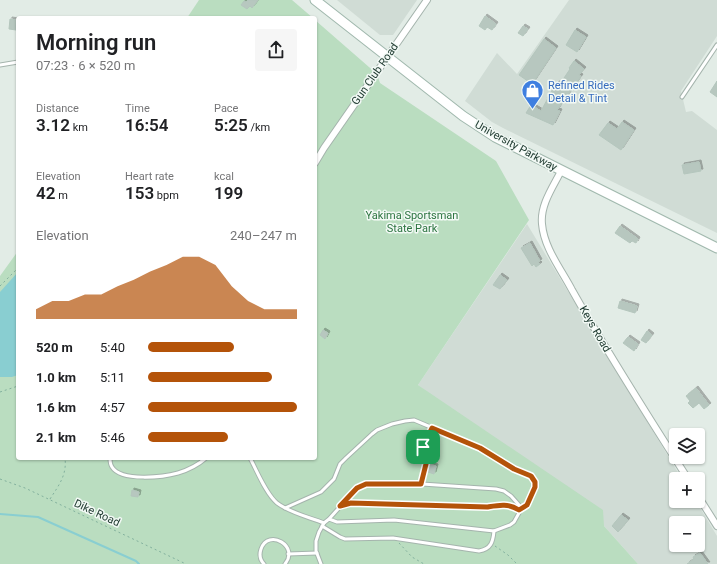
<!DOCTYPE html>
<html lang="en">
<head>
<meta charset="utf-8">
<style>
	body { margin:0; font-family:Roboto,sans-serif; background:#f6f6f6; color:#202124; height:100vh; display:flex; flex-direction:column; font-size:15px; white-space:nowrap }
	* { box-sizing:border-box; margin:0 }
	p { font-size:13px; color:#757577 }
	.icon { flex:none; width:22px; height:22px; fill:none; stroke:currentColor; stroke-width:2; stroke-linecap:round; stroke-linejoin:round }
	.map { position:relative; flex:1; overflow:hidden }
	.details { position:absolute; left:16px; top:16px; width:301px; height:444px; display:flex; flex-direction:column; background:#fff; border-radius:4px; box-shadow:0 1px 3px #0004 }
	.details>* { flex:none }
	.controls { position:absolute; left:669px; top:428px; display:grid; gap:8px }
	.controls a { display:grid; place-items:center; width:36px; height:36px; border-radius:4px; background:#fff; box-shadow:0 1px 3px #0004; font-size:20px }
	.pin { position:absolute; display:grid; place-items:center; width:34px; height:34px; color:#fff; margin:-17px; border-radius:8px; box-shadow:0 2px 6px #0006 }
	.round { display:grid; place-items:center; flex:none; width:42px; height:42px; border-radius:4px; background:#f6f6f6 }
	.head { display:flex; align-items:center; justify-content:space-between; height:68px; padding:0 20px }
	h1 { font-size:22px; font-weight:600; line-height:30px }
	.stats { display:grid; grid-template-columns:repeat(3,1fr); gap:6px; height:68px; padding:4px 20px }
	.stats div { display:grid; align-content:center }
	.stats b { font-size:17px; font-weight:600 }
	.stats small { font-size:11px; font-weight:400 }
	.stats p { font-size:11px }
	.chart { height:112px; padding:8px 20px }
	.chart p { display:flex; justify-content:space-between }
	.chart svg { width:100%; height:72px; margin-top:4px; fill:#b45309; opacity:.7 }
	ul { padding:0 20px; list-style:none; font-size:13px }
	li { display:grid; grid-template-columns:64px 48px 1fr; align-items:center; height:30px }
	li i { height:10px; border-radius:5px; background:#b45309 }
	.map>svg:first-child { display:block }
	.built { fill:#d0dcd5; fill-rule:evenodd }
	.green { fill:#baddc0 }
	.water { fill:#89ced1 }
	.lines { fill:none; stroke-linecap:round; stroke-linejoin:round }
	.stream { stroke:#89ced1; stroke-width:2 }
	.building { fill:#b7c7bf; stroke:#b4c6bd; filter:url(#shadow) }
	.service-casing { stroke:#a5b4ad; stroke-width:5 }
	.minor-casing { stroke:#a5b4ad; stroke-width:8 }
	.secondary-casing { stroke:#a0b8ad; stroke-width:11 }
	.path { stroke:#82b09d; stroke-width:1; stroke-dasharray:2 3; stroke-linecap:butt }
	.service { stroke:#fff; stroke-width:3 }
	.minor { stroke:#fff; stroke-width:6 }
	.secondary { stroke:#fff; stroke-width:9 }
	.route-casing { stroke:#fff; stroke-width:8 }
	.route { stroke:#b45309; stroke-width:5 }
	.labels { text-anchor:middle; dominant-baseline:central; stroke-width:3; stroke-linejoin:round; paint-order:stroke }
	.street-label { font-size:11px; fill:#223d33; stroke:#f2f9f5 }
	.shop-label { font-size:11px; fill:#366cbe; stroke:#f2f9f5; text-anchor:start }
	.park-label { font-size:11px; fill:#2c7440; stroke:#f2f9f5 }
</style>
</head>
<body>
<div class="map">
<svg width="717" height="564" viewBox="0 0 717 564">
	<defs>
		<filter id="shadow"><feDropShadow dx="2" dy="-2" stdDeviation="0" flood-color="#0004"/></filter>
	</defs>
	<rect width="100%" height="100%" fill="#e2ece6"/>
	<g class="built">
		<polygon points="337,0 417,0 393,35 380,35"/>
		<polygon points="569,0 717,0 717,36 681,91 686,112 692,111 717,130 717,233 503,128 492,122 465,101 497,53 517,74"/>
		<path d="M527 224 682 479H676V501H696L717 536V564H638L604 526 418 385ZM676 523H698V545H676Z"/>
	</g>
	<g class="green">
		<polygon points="199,0 292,0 313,18 187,18"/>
		<polygon points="315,20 377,74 380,83 496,161 529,220 418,385 603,510 604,526 638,564 0,564 0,276 18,251 18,458 315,458"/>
	</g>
	<polygon class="water" points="18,272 18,375 12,377 0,377 0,292"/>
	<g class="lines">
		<polyline class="stream" points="0,514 38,517 136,561 139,564"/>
	</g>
	<g class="building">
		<polygon points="248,0 258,0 252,8 250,6 247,9 241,5 244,1 246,2"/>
		<polygon points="485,16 496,24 492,30 487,27 485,30 479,26"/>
		<polygon points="10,19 17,20 16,30 9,29"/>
		<polygon points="523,26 528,29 523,36 518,33"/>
		<polygon points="575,30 586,37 577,52 566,45"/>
		<polygon points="544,39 556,48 532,84 519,75"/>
		<polygon points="574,61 584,69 579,75 581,76 557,110 560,111 553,125 526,113 531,105 541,111 548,98 547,98 557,83 560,84 570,69 569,68"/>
		<polygon points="717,81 717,97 710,92"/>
		<polygon points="622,122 634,130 621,150 599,135 608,123 617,129"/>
		<polygon points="699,162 701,171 684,174 682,165"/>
		<polygon points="620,226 638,239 636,243 632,241 630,243 615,233"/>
		<polygon points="530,243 540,261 538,262 540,264 536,267 534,264 532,266 521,248"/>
		<polygon points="500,275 507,280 500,289 493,285"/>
		<polygon points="620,301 637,306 635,313 618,308"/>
		<polygon points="323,330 328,333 325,339 320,335"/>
		<polygon points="647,331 652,335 646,343 641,340"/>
		<polygon points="628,337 638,344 634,351 623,343"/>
		<polygon points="696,388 709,405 704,409 699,403 693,408 688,403 690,401 686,396"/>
		<polygon points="427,464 436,466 434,474 425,471"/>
		<polygon points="132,490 139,492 138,497 131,496"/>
		<polygon points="621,515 628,520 618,532 612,526"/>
		<polygon points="700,553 708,564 687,564 694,559 693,557"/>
	</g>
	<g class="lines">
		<defs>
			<g id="service">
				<polyline points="0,65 18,62"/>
				<polyline points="682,97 717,45"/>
				<path d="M110 458C110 461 110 464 112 467 121 482 164 477 178 473 188 470 198 465 206 458"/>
				<path d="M250 458C257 471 266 494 277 503 290 513 309 517 324 523"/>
				<path d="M341 506 351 503 487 507C499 505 508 503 519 510"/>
				<path d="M285 508 321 492 334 479 340 464 346 458 372 434 377 430 392 424 405 421 414 420 480 448 514 469 527 473 535 482C534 493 528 503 519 510"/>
				<path d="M322 526 340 537 345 539 393 538 479 551C491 549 493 542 494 531"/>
				<polyline points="288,554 317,553"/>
				<path d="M264 564C260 560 259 555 261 549 268 528 300 546 285 564"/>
				<polyline points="321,564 316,551 316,541 319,532 324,523 329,519 357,488 366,484 422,484 496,489 504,491 511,496 519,505 519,513 514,522 510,525 494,531 394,520 337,522 329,519"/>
			</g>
			<g id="minor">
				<polyline points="315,163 324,148 427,0"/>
				<path d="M561 171C553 187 540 205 542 224 544 248 561 269 572 290 608 354 648 416 688 479"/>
				<polyline points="698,496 717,526"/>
			</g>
			<polyline id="secondary" points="315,0 463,116 495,137 717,248"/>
		</defs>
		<use href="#service" class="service-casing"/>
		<use href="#minor" class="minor-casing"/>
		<use href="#secondary" class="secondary-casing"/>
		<g class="path">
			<polyline points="0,286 18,268"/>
			<polyline points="0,392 18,386"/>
			<polyline points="0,479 25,488 186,564"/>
			<polyline points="422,480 427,460 423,445 430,432"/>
			<path d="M50 499C59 485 67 475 65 458"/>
			<polyline points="399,543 412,557 424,564"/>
			<polyline points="495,546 508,555 517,564"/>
		</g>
		<use href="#service" class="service"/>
		<use href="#minor" class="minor"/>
		<use href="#secondary" class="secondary"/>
	</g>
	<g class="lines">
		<defs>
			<path id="route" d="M432 428 480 448 514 469 531 476 535 482V487L527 505 519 510C508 503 499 505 487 507L351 503 340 506 357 488 366 484H421L427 460 424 445Z"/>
		</defs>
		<use href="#route" class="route-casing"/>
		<use href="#route" class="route"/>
	</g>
	<defs>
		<symbol id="shop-pin" viewBox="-11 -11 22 30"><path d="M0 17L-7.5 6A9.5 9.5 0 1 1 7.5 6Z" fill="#3f7fe0" stroke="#f2f9f5"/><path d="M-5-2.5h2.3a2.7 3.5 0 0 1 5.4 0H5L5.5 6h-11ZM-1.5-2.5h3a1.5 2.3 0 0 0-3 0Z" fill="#fff"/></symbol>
	</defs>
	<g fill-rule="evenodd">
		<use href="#shop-pin" x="520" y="78" width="25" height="34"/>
	</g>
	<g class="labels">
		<g class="street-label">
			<text transform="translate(375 74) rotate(-55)">Gun Club Road</text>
			<text transform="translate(516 146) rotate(29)">University Parkway</text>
			<text transform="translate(595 329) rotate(60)">Keys Road</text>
			<text transform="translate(97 513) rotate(25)">Dike Road</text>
		</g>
		<g class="shop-label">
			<text x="548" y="85">Refined Rides<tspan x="548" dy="13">Detail &amp; Tint</tspan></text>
		</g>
		<g class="park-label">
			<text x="412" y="215">Yakima Sportsman<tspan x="412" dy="13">State Park</tspan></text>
		</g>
	</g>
</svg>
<div class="controls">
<a><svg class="icon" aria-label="layers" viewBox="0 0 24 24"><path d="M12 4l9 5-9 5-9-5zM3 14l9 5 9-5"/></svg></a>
<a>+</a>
<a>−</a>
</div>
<div class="pin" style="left:423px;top:447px;background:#1e9e55"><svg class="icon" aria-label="arrive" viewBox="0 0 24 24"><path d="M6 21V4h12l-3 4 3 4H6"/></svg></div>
<section class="details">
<div class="head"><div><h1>Morning run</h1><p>07:23 · 6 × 520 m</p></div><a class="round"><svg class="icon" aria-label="share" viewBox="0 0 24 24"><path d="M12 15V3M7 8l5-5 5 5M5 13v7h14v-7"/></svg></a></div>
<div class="stats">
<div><p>Distance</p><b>3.12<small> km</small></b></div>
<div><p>Time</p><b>16:54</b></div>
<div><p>Pace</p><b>5:25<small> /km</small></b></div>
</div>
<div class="stats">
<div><p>Elevation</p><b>42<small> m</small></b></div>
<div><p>Heart rate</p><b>153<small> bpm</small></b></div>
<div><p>kcal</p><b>199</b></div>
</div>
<div class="chart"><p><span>Elevation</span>240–247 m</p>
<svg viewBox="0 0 160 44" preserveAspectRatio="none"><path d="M0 44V38L10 33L20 33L30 29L40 29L50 24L60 20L70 15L80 11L90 6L100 6L110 11L120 24L130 33L140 38L150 38L160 38V44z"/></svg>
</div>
<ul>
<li><b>520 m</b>5:40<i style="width:58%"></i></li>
<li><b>1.0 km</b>5:11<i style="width:83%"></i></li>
<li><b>1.6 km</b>4:57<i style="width:100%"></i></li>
<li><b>2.1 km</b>5:46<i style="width:54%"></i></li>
</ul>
</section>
</div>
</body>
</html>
